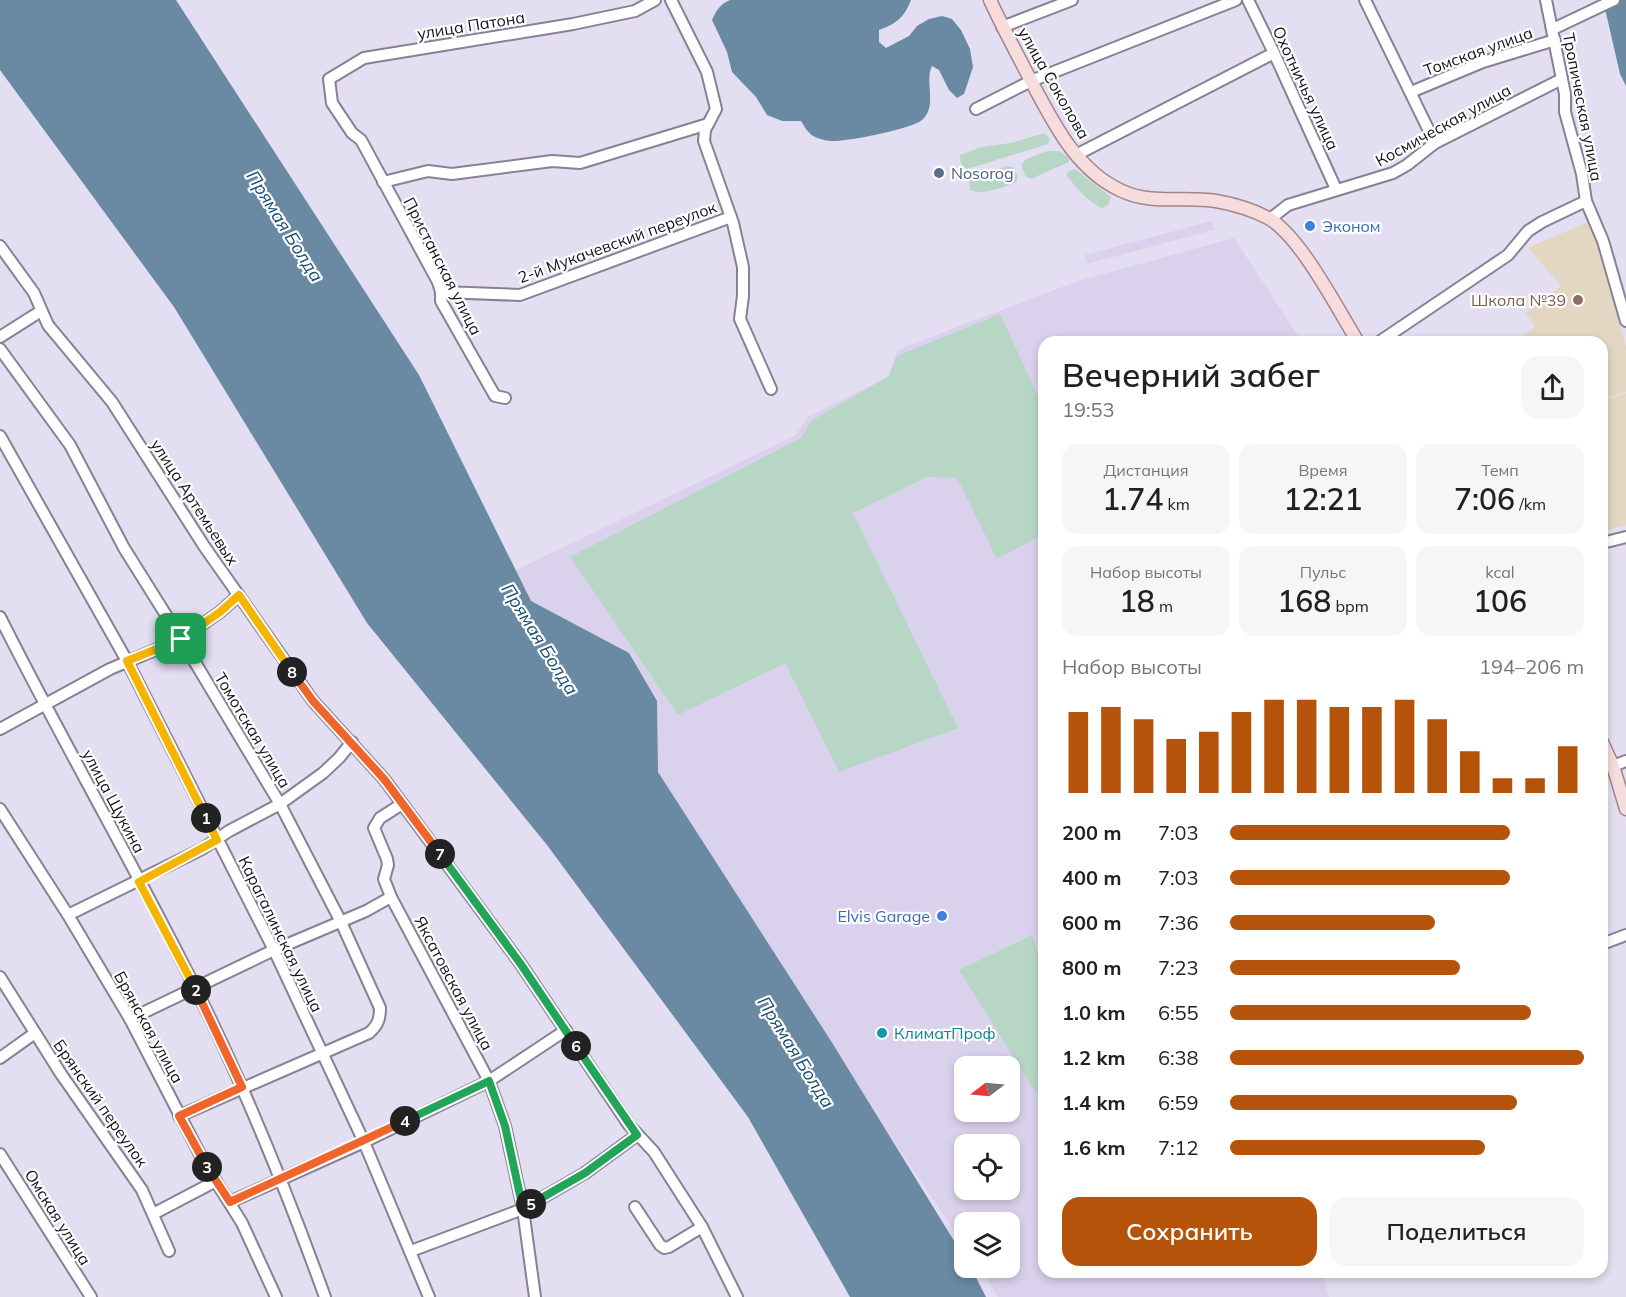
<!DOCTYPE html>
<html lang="ru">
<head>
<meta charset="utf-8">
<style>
	body { margin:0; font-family:Mulish,sans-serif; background:#f6f6f6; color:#202124; height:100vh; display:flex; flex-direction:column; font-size:22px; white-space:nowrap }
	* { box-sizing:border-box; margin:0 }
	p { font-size:20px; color:#757577 }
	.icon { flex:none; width:33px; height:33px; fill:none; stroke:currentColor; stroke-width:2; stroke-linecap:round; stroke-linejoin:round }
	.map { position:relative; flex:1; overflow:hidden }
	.details { position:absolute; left:1038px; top:336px; width:570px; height:942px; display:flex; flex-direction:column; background:#fff; border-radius:18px; box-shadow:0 3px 9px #0003 }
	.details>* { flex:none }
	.needle { width:39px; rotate:254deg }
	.buttons { position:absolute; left:954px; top:1056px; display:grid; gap:12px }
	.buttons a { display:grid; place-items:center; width:66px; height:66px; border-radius:12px; background:#fff; box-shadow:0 3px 9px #0003; font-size:30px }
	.pin { position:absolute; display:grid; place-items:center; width:51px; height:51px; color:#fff; margin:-26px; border-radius:12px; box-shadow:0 3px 9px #0006 }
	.km { position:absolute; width:30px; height:30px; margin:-15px; border-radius:50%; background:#222; color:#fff; font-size:16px; line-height:30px; text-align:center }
	.round { display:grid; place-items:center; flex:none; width:63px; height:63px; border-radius:18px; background:#f6f6f6 }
	.summary { display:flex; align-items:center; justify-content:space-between; height:102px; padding:0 24px }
	h1 { font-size:33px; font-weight:600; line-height:45px }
	.stats { display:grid; grid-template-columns:repeat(3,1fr); gap:9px; height:102px; padding:6px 24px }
	.stats div { display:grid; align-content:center; border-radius:15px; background:#f6f6f6; text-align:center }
	.stats b { font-size:30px; font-weight:600 }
	.stats small { font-size:16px; font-weight:400 }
	.stats p { font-size:16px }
	.chart { height:168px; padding:12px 24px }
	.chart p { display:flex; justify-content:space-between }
	.chart svg { width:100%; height:108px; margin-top:6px; stroke:#b45309; stroke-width:6 }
	.action { display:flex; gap:12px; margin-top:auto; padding:12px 24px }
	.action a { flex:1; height:69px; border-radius:18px; background:#b45309; color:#fff; font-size:24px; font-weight:600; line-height:69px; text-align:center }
	.action a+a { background:#f6f6f6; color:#202124 }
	ul { padding:0 24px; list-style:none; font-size:20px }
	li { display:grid; grid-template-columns:96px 72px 1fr; align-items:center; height:45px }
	li i { height:15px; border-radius:8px; background:#b45309 }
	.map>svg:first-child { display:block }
	.built { fill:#dad2ed; fill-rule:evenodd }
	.education { fill:#e3d6c3 }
	.green { fill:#b8d6c6 }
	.water { fill:#6a8aa3 }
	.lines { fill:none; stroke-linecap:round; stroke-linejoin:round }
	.minor-casing { stroke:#878193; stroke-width:14 }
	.major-casing { stroke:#a48589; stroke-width:15 }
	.minor { stroke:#fff; stroke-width:10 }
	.major { stroke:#f7dcdd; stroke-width:12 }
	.split-1-casing { stroke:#fff; stroke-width:12 }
	.split-2-casing { stroke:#fff; stroke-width:12 }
	.split-3-casing { stroke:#fff; stroke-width:12 }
	.split-4-casing { stroke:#fff; stroke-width:12 }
	.split-5-casing { stroke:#fff; stroke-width:12 }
	.split-6-casing { stroke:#fff; stroke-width:12 }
	.split-7-casing { stroke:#fff; stroke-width:12 }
	.split-8-casing { stroke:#fff; stroke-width:12 }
	.split-9-casing { stroke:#fff; stroke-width:12 }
	.split-1 { stroke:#f5b400; stroke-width:8 }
	.split-2 { stroke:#f5b400; stroke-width:8 }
	.split-3 { stroke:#f0652b; stroke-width:8 }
	.split-4 { stroke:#f0652b; stroke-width:8 }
	.split-5 { stroke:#22a559; stroke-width:8 }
	.split-6 { stroke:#22a559; stroke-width:8 }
	.split-7 { stroke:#22a559; stroke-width:8 }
	.split-8 { stroke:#f0652b; stroke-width:8 }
	.split-9 { stroke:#f5b400; stroke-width:8 }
	.service-dot { fill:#5c6f8a; stroke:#fff; stroke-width:2 }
	.shop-dot { fill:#3f7fe0; stroke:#fff; stroke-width:2 }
	.education-dot { fill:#8d6e63; stroke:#fff; stroke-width:2 }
	.culture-dot { fill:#0f9aa8; stroke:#fff; stroke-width:2 }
	.labels { text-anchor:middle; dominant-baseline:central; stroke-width:4.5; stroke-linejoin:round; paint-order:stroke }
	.street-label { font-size:16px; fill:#131117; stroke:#fff }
	.service-label { font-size:16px; fill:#4e5e75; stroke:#fff; text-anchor:start }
	.shop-label { font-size:16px; fill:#366cbe; stroke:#fff; text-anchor:start }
	.education-label { font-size:16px; fill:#785e54; stroke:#fff; text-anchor:end }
	.culture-label { font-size:16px; fill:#0d838f; stroke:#fff; text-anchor:start }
	.water-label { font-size:18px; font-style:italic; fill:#164d71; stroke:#fff }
</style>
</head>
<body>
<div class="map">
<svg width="1626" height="1297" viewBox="0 0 1626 1297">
	<rect width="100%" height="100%" fill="#e4def2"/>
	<g class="built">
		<polygon points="1212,221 1214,230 1087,264 1085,255"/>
		<path d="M1234 238 1302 342H1044V1272H1322L1329 1297H998L980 1268H1010V1222H964V1245L508 574 796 435 807 417 888 377 897 350 1078 281ZM964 1066H1010V1112H964ZM964 1144H1010V1190H964Z"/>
	</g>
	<g class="education">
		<polygon points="1590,221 1626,347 1626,392 1602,399 1602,342 1513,342 1535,327 1526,313 1561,286 1528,248"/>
		<polygon points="1626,393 1626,525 1602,532 1602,401"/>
	</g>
	<g class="green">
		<path d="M1044 133 1050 139 1048 144 967 169C961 166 960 162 960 155L981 147 1011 143Z"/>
		<polygon points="1048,151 1059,151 1069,158 1069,162 1031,179 1026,177 1021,165 1026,159"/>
		<path d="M1007 166 1013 167 1017 175V181L1015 183C1002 187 983 196 970 190L969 180 979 175Z"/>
		<path d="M1075 169 1111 197 1108 205 1102 208C1087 202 1076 187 1066 175L1069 171Z"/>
		<polygon points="1000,314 1044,409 1044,534 997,559 957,478 927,477 853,513 958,728 839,772 785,663 678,715 570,557 801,438 811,421 889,376 897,356"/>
		<polygon points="1032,935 1044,969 1044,1106 959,970"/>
	</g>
	<g class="water">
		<polygon points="0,0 176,0 419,375 531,601 629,653 657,701 658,772 831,1041 964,1257 964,1268 971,1268 986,1297 850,1297 748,1117 547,845 367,623 174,307 0,70"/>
		<path d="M730 0H911C904 18 896 24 879 30V42L886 48 909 36 917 26 929 19 942 16 952 19 961 30 970 49 973 67 964 94 957 98 949 90 939 70 932 66C924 82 938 106 922 120 911 129 846 142 831 141 826 141 817 138 813 136 808 133 804 126 801 121H782L767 115 756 97 732 72 727 52 712 20C716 11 720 4 730 0Z"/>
		<polygon points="1603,0 1626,0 1626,86 1620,74"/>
	</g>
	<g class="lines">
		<defs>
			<g id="minor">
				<polyline points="671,0 707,72 716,109 705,130 704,141 733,223 743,267 743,296 740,319 771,389"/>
				<polyline points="1248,0 1274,53 1336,189"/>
				<polyline points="1365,0 1435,143"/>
				<polyline points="1546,0 1565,94 1565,112 1582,174 1586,201 1603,241 1626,321"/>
				<polyline points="1002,27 1072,0"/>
				<polyline points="1553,29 1614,0"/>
				<polyline points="1411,92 1483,62 1555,40"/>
				<polyline points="976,109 1031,81 1236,0"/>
				<polyline points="1076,155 1274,53"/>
				<polyline points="383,182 428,171 452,174 552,161 580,163 708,124"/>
				<polyline points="1270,219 1288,205 1393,173 1407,165 1435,143 1562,79"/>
				<polyline points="0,246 34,293 48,325 112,402 204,546 313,701 384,779 520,963 629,1125 654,1152 702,1227 737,1297"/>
				<polyline points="441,292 520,295 731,217"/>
				<polyline points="0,337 41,311"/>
				<polyline points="1379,342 1508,255 1528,231 1542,222 1586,201"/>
				<path d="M0 349 70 445 124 548 181 639 280 804 341 922 380 1008C380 1019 378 1025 369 1033L179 1116"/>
				<polyline points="505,398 495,396 441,301 441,292 438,282 361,140 352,133 332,103 329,79 364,58 573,24 635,11 655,0"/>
				<polyline points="0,436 127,661 274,950 364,1142 429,1297"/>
				<polyline points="1602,543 1626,537"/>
				<path d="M0 617C68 753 145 883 211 1020 254 1110 291 1203 325 1297"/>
				<polyline points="0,729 110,669 181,639 220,612 239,595"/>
				<polyline points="1613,766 1626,761"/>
				<polyline points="402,804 380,818 374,828 387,859 388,865 384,879 391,897 489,1081 505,1126 523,1209 535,1297"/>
				<polyline points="0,809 68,915 130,1019 205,1164 242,1223 276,1297"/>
				<polyline points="68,915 202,849 229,831 280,804 323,773 339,758 352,742"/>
				<polyline points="1602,944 1626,935"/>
				<polyline points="0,977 61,1074 142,1190 169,1251"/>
				<polyline points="130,1019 274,950 366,911 391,897"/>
				<polyline points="0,1058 35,1033"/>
				<polyline points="0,1154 91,1297"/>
				<polyline points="230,1202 364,1142 489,1081 566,1030"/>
				<polyline points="635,1207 660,1245 664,1248 669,1247 702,1227"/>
				<polyline points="153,1214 216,1181"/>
				<polyline points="411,1251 523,1209 585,1173 637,1135"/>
			</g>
			<g id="major">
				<path d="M990 0C1002 26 1016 52 1029 77 1052 120 1075 170 1122 191 1152 205 1185 196 1216 201 1233 204 1253 210 1268 218 1300 235 1338 310 1358 342"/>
				<polyline points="1602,742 1613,766 1626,809"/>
			</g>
		</defs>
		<use href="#minor" class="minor-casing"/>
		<use href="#major" class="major-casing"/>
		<use href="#minor" class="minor"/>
		<use href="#major" class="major"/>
	</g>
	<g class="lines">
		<defs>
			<polyline id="split-1" points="181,639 127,661 206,818"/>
			<polyline id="split-2" points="196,990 139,882 217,840 206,818"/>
			<polyline id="split-3" points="196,990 242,1087 179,1116 207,1167"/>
			<polyline id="split-4" points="207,1167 230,1202 405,1121"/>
			<polyline id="split-5" points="405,1121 489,1081 505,1126 523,1209 531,1204"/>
			<polyline id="split-6" points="531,1204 585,1173 637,1135 576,1046"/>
			<polyline id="split-7" points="440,854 520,963 576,1046"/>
			<polyline id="split-8" points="292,672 313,701 384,779 440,854"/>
			<polyline id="split-9" points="181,639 220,612 239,595 292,672"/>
		</defs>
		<use href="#split-1" class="split-1-casing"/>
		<use href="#split-2" class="split-2-casing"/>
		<use href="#split-3" class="split-3-casing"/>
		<use href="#split-4" class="split-4-casing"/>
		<use href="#split-5" class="split-5-casing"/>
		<use href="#split-6" class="split-6-casing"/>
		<use href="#split-7" class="split-7-casing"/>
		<use href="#split-8" class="split-8-casing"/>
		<use href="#split-9" class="split-9-casing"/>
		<use href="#split-1" class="split-1"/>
		<use href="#split-2" class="split-2"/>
		<use href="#split-3" class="split-3"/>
		<use href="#split-4" class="split-4"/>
		<use href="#split-5" class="split-5"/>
		<use href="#split-6" class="split-6"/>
		<use href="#split-7" class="split-7"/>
		<use href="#split-8" class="split-8"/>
		<use href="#split-9" class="split-9"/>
	</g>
	<circle class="service-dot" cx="939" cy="173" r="6"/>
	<g class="shop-dot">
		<circle cx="1310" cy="226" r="6"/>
		<circle cx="942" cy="916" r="6"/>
	</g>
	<circle class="education-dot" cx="1578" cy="300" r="6"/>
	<circle class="culture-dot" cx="882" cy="1033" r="6"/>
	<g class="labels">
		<g class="street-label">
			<text transform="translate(471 25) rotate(-9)">улица Патона</text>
			<text transform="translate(1478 51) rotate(-20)">Томская улица</text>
			<text transform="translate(1054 83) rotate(60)">улица Соколова</text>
			<text transform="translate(1306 88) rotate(65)">Охотничья улица</text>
			<text transform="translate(1583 107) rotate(79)">Тропическая улица</text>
			<text transform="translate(1443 125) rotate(-29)">Космическая улица</text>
			<text transform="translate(617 242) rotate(-20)">2-й Мукачевский переулок</text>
			<text transform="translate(443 266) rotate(63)">Пристанская улица</text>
			<text transform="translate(195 502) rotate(57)">улица Артемьевых</text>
			<text transform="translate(253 730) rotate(59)">Томотская улица</text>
			<text transform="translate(114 801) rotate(62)">улица Щукина</text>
			<text transform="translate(281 934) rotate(64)">Карагалинская улица</text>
			<text transform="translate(454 983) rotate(62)">Яксатовская улица</text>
			<text transform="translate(149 1027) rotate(61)">Брянская улица</text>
			<text transform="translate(101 1103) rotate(55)">Брянский переулок</text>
			<text transform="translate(58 1217) rotate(58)">Омская улица</text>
		</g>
		<g class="service-label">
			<text x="951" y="173">Nosorog</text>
		</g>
		<g class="shop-label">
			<text x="1322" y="226">Эконом</text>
			<text x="930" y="916" text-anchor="end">Elvis Garage</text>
		</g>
		<g class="education-label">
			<text x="1566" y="300">Школа №39</text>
		</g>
		<g class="culture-label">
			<text x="894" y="1033">КлиматПроф</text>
		</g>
		<g class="water-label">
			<text transform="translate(285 226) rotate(58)">Прямая Болда</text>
			<text transform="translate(540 639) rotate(58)">Прямая Болда</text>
			<text transform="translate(796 1052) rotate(58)">Прямая Болда</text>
		</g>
	</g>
</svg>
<div class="buttons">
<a><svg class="needle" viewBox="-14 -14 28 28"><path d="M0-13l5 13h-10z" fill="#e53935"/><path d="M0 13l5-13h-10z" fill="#757577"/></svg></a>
<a><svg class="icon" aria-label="locate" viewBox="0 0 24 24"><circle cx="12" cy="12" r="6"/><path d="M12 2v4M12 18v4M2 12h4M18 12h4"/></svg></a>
<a><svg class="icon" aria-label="layers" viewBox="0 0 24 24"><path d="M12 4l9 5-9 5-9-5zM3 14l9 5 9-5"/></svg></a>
</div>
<div class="pin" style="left:181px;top:639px;background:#1e9e55"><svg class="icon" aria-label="arrive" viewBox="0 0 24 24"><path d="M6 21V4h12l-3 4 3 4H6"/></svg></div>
<b class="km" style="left:206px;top:818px">1</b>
<b class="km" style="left:196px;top:990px">2</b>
<b class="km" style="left:207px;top:1167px">3</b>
<b class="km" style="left:405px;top:1121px">4</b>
<b class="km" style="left:531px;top:1204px">5</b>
<b class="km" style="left:576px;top:1046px">6</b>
<b class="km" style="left:440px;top:854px">7</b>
<b class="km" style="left:292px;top:672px">8</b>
<section class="details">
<div class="summary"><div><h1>Вечерний забег</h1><p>19:53</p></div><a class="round"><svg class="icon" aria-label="share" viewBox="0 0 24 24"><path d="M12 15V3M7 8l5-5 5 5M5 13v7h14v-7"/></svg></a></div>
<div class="stats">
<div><p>Дистанция</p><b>1.74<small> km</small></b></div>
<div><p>Время</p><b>12:21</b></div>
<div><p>Темп</p><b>7:06<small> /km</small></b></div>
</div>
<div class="stats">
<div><p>Набор высоты</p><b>18<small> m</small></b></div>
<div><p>Пульс</p><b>168<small> bpm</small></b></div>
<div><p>kcal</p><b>106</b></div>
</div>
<div class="chart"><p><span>Набор высоты</span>194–206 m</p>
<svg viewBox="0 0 160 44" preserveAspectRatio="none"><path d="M5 44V11M15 44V9M25 44V14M35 44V22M45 44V19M55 44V11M65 44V6M75 44V6M85 44V9M95 44V9M105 44V6M115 44V14M125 44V27M135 44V38M145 44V38M155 44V25"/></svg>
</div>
<ul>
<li><b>200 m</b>7:03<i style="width:79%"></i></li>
<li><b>400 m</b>7:03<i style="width:79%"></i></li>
<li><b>600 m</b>7:36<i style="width:58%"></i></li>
<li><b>800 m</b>7:23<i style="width:65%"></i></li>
<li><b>1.0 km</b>6:55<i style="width:85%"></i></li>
<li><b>1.2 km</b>6:38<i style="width:100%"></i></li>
<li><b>1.4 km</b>6:59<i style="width:81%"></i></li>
<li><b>1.6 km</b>7:12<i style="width:72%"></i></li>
</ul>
<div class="action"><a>Сохранить</a><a>Поделиться</a></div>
</section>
</div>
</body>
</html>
